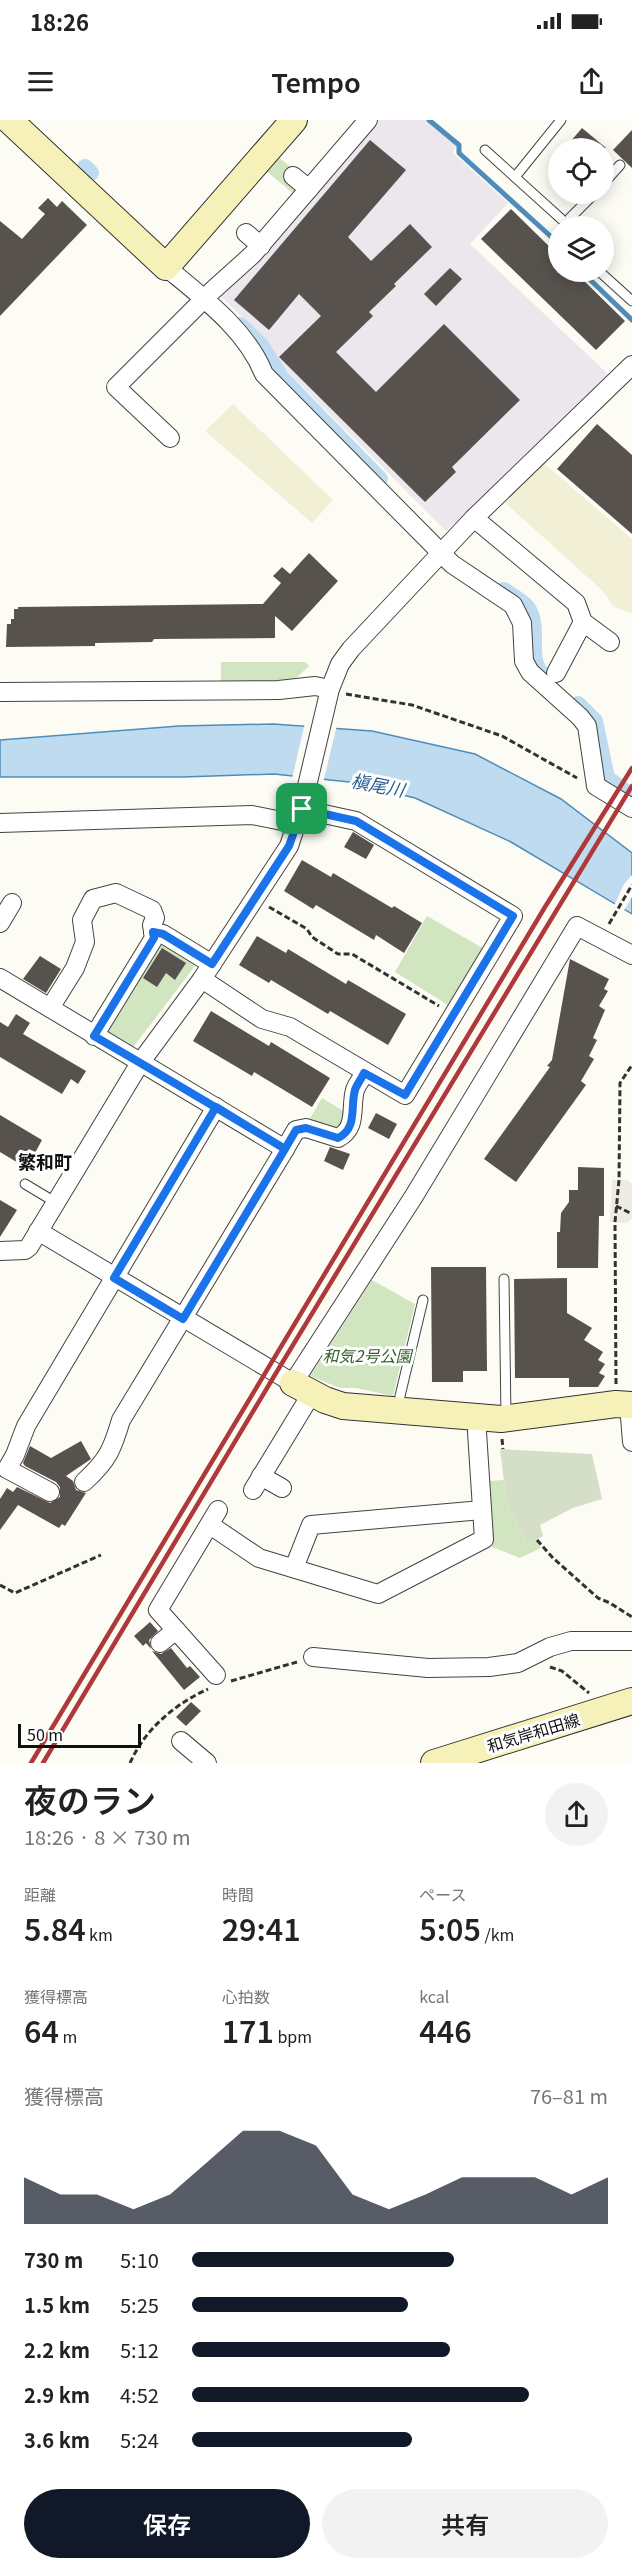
<!DOCTYPE html>
<html lang="ja">
<head>
<meta charset="utf-8">
<style>
	body { margin:0; font-family:Georgia,"Noto Sans JP",serif; background:#f2f2f2; color:#222; height:100vh; display:flex; flex-direction:column; font-size:22px; white-space:nowrap }
	* { box-sizing:border-box; margin:0 }
	p { font-size:20px; color:#767676 }
	.icon { flex:none; width:33px; height:33px; fill:none; stroke:currentColor; stroke-width:2; stroke-linecap:round; stroke-linejoin:round }
	.map { position:relative; height:1643px; overflow:hidden }
	.details { display:flex; flex-direction:column; background:#fff; flex:1 }
	.details>* { flex:none }
	.fabs { position:absolute; left:548px; top:18px; display:grid; gap:12px }
	.fabs a { display:grid; place-items:center; width:66px; height:66px; border-radius:50%; background:#fff; box-shadow:0 3px 15px #0003; font-size:30px }
	.scale { position:absolute; left:18px; bottom:15px; width:123px; box-sizing:border-box; padding-left:6px; border:3px solid #101010; border-top:0; font-size:16px; line-height:21px; white-space:nowrap; color:#101010; -webkit-text-stroke:4px #fff; paint-order:stroke }
	.pin { position:absolute; display:grid; place-items:center; width:51px; height:51px; color:#fff; margin:-26px; border-radius:12px; box-shadow:0 3px 9px #0006 }
	.round { display:grid; place-items:center; flex:none; width:63px; height:63px; border-radius:32px; background:#f2f2f2 }
	.head { display:flex; align-items:center; justify-content:space-between; height:102px; padding:0 24px }
	h1 { font-size:33px; font-weight:600; line-height:45px }
	.stats { display:grid; grid-template-columns:repeat(3,1fr); gap:9px; height:102px; padding:6px 24px }
	.stats div { display:grid; align-content:center }
	.stats b { font-size:30px; font-weight:600 }
	.stats small { font-size:16px; font-weight:400 }
	.stats p { font-size:16px }
	.chart { height:168px; padding:12px 24px }
	.chart p { display:flex; justify-content:space-between }
	.chart svg { width:100%; height:108px; margin-top:6px; fill:#111827; opacity:.7 }
	.button { display:flex; gap:12px; margin-top:auto; padding:12px 24px }
	.button a { flex:1; height:69px; border-radius:36px; background:#111827; color:#fff; font-size:24px; font-weight:600; line-height:69px; text-align:center }
	.button a+a { background:#f2f2f2; color:#222 }
	ul { padding:0 24px; list-style:none; font-size:20px }
	li { display:grid; grid-template-columns:96px 72px 1fr; align-items:center; height:45px }
	li i { height:15px; border-radius:8px; background:#111827 }
	.status { display:flex; justify-content:space-between; align-items:center; height:42px; padding:0 30px; background:#fff; direction:ltr }
	.status svg { height:16px; fill:currentColor }
	header { display:flex; justify-content:space-between; align-items:center; height:78px; padding:0 24px; background:#fff; font-size:27px; font-weight:600 }
	.map>svg:first-child { display:block }
	.industrial { fill:#ece6ed }
	.farmland { fill:#f1f0d6 }
	.green { fill:#d2e5c1 }
	.cemetery { fill:#d5dec6 }
	.plaza { fill:#eeece2 }
	.water { fill:#bfdbef; stroke:#4f8cbc; stroke-width:1.5 }
	.pier { fill:#fdfcf4 }
	.lines { fill:none; stroke-linecap:round; stroke-linejoin:round }
	.stream { stroke:#4f8cbc; stroke-width:5 }
	.canal { stroke:#bfdbef; stroke-width:16 }
	.building { fill:#57524d }
	.lane-casing { stroke:#434343; stroke-width:11 }
	.street-casing { stroke:#434343; stroke-width:20 }
	.secondary-casing { stroke:#323232; stroke-width:28 }
	.path { stroke:#323232; stroke-width:3; stroke-dasharray:6 3; stroke-linecap:butt }
	.lane { stroke:#fff; stroke-width:9 }
	.street { stroke:#fff; stroke-width:18 }
	.secondary { stroke:#f5f1b8; stroke-width:26 }
	.rail { stroke:#af393a; stroke-width:4.5 }
	.route-casing { stroke:#fff; stroke-width:12 }
	.route { stroke:#1a73e8; stroke-width:8 }
	.labels { text-anchor:middle; dominant-baseline:central; stroke-width:6; stroke-linejoin:round; paint-order:stroke }
	.park-label { font-size:16px; font-style:italic; fill:#316028; stroke:#fff }
	.street-label { font-size:16px; fill:#101010; stroke:#fff }
	.water-label { font-size:18px; font-style:italic; fill:#285f92; stroke:#fff }
	.neighbourhood-label { font-size:18px; font-weight:bold; fill:#101010; stroke:#fff }
</style>
</head>
<body>
<div class="status"><b>18:26</b><svg viewBox="0 0 49 12"><path d="M0 12V9h3v3zM5 12V6h3v6zM10 12V3h3v9zM15 12V0h3v12zM26 1h20v11H26zM47 4h2v5h-2z"/></svg></div>
<header><svg class="icon" aria-label="menu" viewBox="0 0 24 24"><path d="M4 6h16M4 12h16M4 18h16"/></svg>Tempo<svg class="icon" aria-label="share" viewBox="0 0 24 24"><path d="M12 15V3M7 8l5-5 5 5M5 13v7h14v-7"/></svg></header>
<div class="map">
<svg width="632" height="1643" viewBox="0 0 632 1643">
	<rect width="100%" height="100%" fill="#fdfcf4"/>
	<polygon class="industrial" points="375,0 426,0 456,25 453,33 508,83 470,124 608,254 555,309 446,411 274,238 262,216 219,175"/>
	<g class="farmland">
		<polygon points="233,284 333,380 312,403 205,311"/>
		<polygon points="545,344 632,419 632,494 613,486 603,471 502,380"/>
	</g>
	<g class="green">
		<polygon points="277,36 297,52 295,75 265,50"/>
		<polygon points="221,542 305,542 309,546 294,560 221,566"/>
		<polygon points="427,796 486,830 451,887 395,852"/>
		<polygon points="164,821 193,839 195,846 131,930 107,916 105,909 157,823"/>
		<polygon points="322,978 347,993 340,1009 308,1002"/>
		<polygon points="372,1160 415,1184 393,1276 356,1268 340,1268 310,1256"/>
		<polygon points="504,1360 507,1385 527,1425 535,1420 541,1428 520,1438 492,1427 488,1361"/>
	</g>
	<polygon class="cemetery" points="500,1329 592,1334 602,1379 573,1388 540,1405 543,1416 527,1425 507,1385"/>
	<polygon class="plaza" points="612,1060 627,1060 632,1064 632,1098 627,1103 610,1102"/>
	<polygon class="water" points="273,604 372,611 475,634 561,679 632,733 632,794 511,722 415,678 349,662 274,654 183,657 0,657 0,620 179,606"/>
	<g class="pier">
		<polygon points="305,603 337,605 323,663 292,659"/>
		<polygon points="632,755 632,777 623,792 614,786 624,764"/>
	</g>
	<g class="lines">
		<g class="stream">
			<polyline points="429,0 459,25 459,33 558,123"/>
			<polyline points="582,152 632,200"/>
		</g>
		<g class="canal">
			<polyline points="85,47 91,53"/>
			<polyline points="240,205 261,225 281,257 380,359"/>
			<path d="M504 470C511 475 521 480 527 487 543 509 523 539 546 558"/>
			<polyline points="578,584 595,601 607,658 632,676"/>
		</g>
	</g>
	<g class="building">
		<polygon points="582,8 606,28 565,28"/>
		<polygon points="632,10 632,48 613,30"/>
		<polygon points="370,20 406,50 348,117 371,141 410,104 432,127 394,164 396,166 369,192 373,196 336,232 376,272 444,204 520,280 452,347 456,352 425,382 279,237 321,196 299,174 269,210 234,180"/>
		<polygon points="48,78 57,87 62,81 87,105 0,196 0,101 22,119 45,94 38,88"/>
		<polygon points="511,89 558,135 558,152 575,152 625,201 596,230 481,119"/>
		<polygon points="450,148 462,159 436,186 424,174"/>
		<polygon points="597,304 632,335 632,414 557,349"/>
		<polygon points="309,433 338,461 292,511 275,496 275,518 154,519 152,522 95,523 95,526 6,527 7,504 11,504 11,499 14,499 14,489 18,489 18,487 263,484 281,463 273,456 282,447 290,454"/>
		<polygon points="353,712 374,725 366,739 344,727"/>
		<polygon points="302,740 331,757 333,753 392,788 394,786 422,803 404,833 376,815 374,820 316,785 313,789 284,771"/>
		<polygon points="257,816 286,833 288,829 346,864 348,860 406,894 388,925 330,891 328,894 271,860 269,863 239,845"/>
		<polygon points="162,828 186,843 175,860 166,853 157,867 143,858"/>
		<polygon points="40,836 61,849 46,873 23,859"/>
		<polygon points="570,839 609,859 604,869 608,871 599,886 605,890 593,918 597,920 589,936 594,939 581,961 586,965 516,1062 484,1039 550,947 547,946 552,940"/>
		<polygon points="211,891 269,926 271,922 330,958 312,987 254,952 252,956 193,921"/>
		<polygon points="16,894 30,903 23,914 86,951 78,964 71,959 62,974 0,937 0,902 8,907"/>
		<polygon points="376,993 397,1004 389,1019 368,1008"/>
		<polygon points="0,995 42,1020 35,1033 29,1029 20,1044 0,1032"/>
		<polygon points="330,1027 350,1034 343,1050 324,1041"/>
		<polygon points="578,1047 604,1048 604,1096 599,1096 598,1148 557,1148 557,1112 560,1112 561,1093 569,1082 569,1070 578,1070"/>
		<polygon points="0,1080 17,1090 0,1117"/>
		<polygon points="431,1147 486,1147 487,1251 463,1251 463,1262 432,1262"/>
		<polygon points="567,1158 567,1193 592,1208 584,1220 603,1232 598,1240 605,1244 599,1253 605,1256 598,1267 569,1267 569,1258 515,1258 514,1159"/>
		<polygon points="81,1321 91,1339 66,1356 73,1361 76,1370 86,1373 65,1406 62,1404 59,1408 18,1385 0,1410 0,1379 7,1368 13,1372 17,1367 50,1383 60,1377 60,1367 56,1362 25,1346 23,1343 30,1326 51,1338"/>
		<polygon points="150,1502 158,1511 149,1520 151,1529 146,1523 143,1526 134,1516"/>
		<polygon points="171,1528 187,1548 190,1546 200,1557 184,1570 152,1531 161,1534"/>
		<polygon points="191,1582 201,1591 186,1606 176,1597"/>
	</g>
	<g class="lines">
		<defs>
			<g id="lane">
				<polyline points="485,30 569,106"/>
				<polyline points="515,57 561,0"/>
				<polyline points="603,64 620,45"/>
				<polyline points="570,106 570,98 594,74"/>
				<polyline points="600,152 632,181"/>
				<polyline points="25,1064 55,1082"/>
				<polyline points="504,1159 506,1296"/>
				<polyline points="400,1290 400,1276 423,1180"/>
			</g>
			<g id="street">
				<polyline points="293,56 309,69"/>
				<polyline points="246,113 261,126"/>
				<path d="M166 147C202 177 246 209 264 254L452 444 513 485 522 503 524 541 530 552 580 597 587 606 596 666 632 688"/>
				<polyline points="170,318 116,267 212,171 253,134 368,0"/>
				<polyline points="474,398 576,483 583,502 610,522"/>
				<polyline points="556,553 583,502"/>
				<polyline points="0,572 279,570 315,566 330,569"/>
				<polyline points="0,703 252,695 297,704"/>
				<polyline points="0,803 12,783"/>
				<polyline points="153,812 163,814 212,844"/>
				<path d="M0 858 285 1029 296 1010 306 1008 338 1018C358 1008 350 987 355 970 357 964 362 958 365 953"/>
				<polyline points="202,859 262,899 290,907 405,975 513,796 356,701 301,689"/>
				<polyline points="50,888 75,848 85,822 82,800 93,779 116,773 152,790 155,798 152,805 154,818 94,916"/>
				<polyline points="38,1111 293,1263 414,1076 577,806 632,835"/>
				<polyline points="0,1131 25,1130 29,1127 140,943 202,859 289,726 302,687 330,569 340,544 351,529 474,398 632,245"/>
				<polyline points="629,1284 632,1322"/>
				<polyline points="261,1356 282,1368"/>
				<path d="M84 1362C108 1340 112 1330 121 1300L285 1029"/>
				<polyline points="253,1370 312,1273"/>
				<polyline points="50,1372 7,1349 15,1335 26,1306 216,987"/>
				<polyline points="210,1405 259,1438 378,1474 484,1419 477,1312 479,1297"/>
				<polyline points="294,1448 311,1405 482,1390"/>
				<polyline points="160,1523 176,1510"/>
				<polyline points="313,1537 428,1548 489,1547 518,1543 550,1527 571,1521 632,1521"/>
				<polyline points="216,1555 158,1490 218,1390"/>
				<polyline points="181,1621 207,1643"/>
			</g>
			<g id="secondary">
				<polyline points="9,0 166,147 294,0"/>
				<polyline points="293,1263 325,1280 343,1286 501,1299 616,1284 632,1285"/>
				<polyline points="434,1643 632,1581"/>
			</g>
		</defs>
		<use href="#lane" class="lane-casing"/>
		<use href="#street" class="street-casing"/>
		<use href="#secondary" class="secondary-casing"/>
		<g class="path">
			<polyline points="346,574 412,585 502,616 577,658"/>
			<polyline points="269,787 307,809 312,817 338,834 352,834 439,886"/>
			<polyline points="609,804 632,765"/>
			<polyline points="616,1086 632,1094"/>
			<polyline points="616,1264 615,1102 619,1060 620,963 632,945"/>
			<polyline points="502,1319 503,1329"/>
			<polyline points="537,1420 553,1438 598,1478 610,1483 632,1497"/>
			<polyline points="0,1465 15,1473 101,1435"/>
			<polyline points="550,1547 562,1551 589,1573"/>
			<polyline points="231,1561 297,1542"/>
			<path d="M130 1643C145 1609 175 1584 208 1569"/>
		</g>
		<use href="#lane" class="lane"/>
		<use href="#street" class="street"/>
		<use href="#secondary" class="secondary"/>
		<g class="rail">
			<polyline points="31,1643 545,787 632,648"/>
			<polyline points="43,1643 276,1253 632,666"/>
		</g>
	</g>
	<g class="lines">
		<defs>
			<path id="route" d="M302 689 289 726 212 844 163 814 153 812 154 818 94 916C158 953 222 991 285 1029L183 1199 114 1158 216 987 285 1029 296 1010 306 1008 338 1018C358 1008 350 987 355 970 357 964 362 958 364 953L405 975 513 796 356 701 302 689"/>
		</defs>
		<use href="#route" class="route-casing"/>
		<use href="#route" class="route"/>
	</g>
	<g class="labels">
		<g class="park-label">
			<text x="367" y="1235">和気2号公園</text>
		</g>
		<g class="street-label">
			<text transform="translate(533 1612) rotate(-17)">和気岸和田線</text>
		</g>
		<g class="water-label">
			<text transform="translate(378 664) rotate(11)">槇尾川</text>
		</g>
		<g class="neighbourhood-label">
			<text x="45" y="1041">繁和町</text>
		</g>
	</g>
</svg>
<div class="fabs">
<a><svg class="icon" aria-label="locate" viewBox="0 0 24 24"><circle cx="12" cy="12" r="6"/><path d="M12 2v4M12 18v4M2 12h4M18 12h4"/></svg></a>
<a><svg class="icon" aria-label="layers" viewBox="0 0 24 24"><path d="M12 4l9 5-9 5-9-5zM3 14l9 5 9-5"/></svg></a>
</div>
<div class="scale">50 m</div>
<div class="pin" style="left:302px;top:689px;background:#1e9e55"><svg class="icon" aria-label="arrive" viewBox="0 0 24 24"><path d="M6 21V4h12l-3 4 3 4H6"/></svg></div>
</div>
<section class="details">
<div class="head"><div><h1>夜のラン</h1><p>18:26 · 8 × 730 m</p></div><a class="round"><svg class="icon" aria-label="share" viewBox="0 0 24 24"><path d="M12 15V3M7 8l5-5 5 5M5 13v7h14v-7"/></svg></a></div>
<div class="stats">
<div><p>距離</p><b>5.84<small> km</small></b></div>
<div><p>時間</p><b>29:41</b></div>
<div><p>ペース</p><b>5:05<small> /km</small></b></div>
</div>
<div class="stats">
<div><p>獲得標高</p><b>64<small> m</small></b></div>
<div><p>心拍数</p><b>171<small> bpm</small></b></div>
<div><p>kcal</p><b>446</b></div>
</div>
<div class="chart"><p><span>獲得標高</span>76–81 m</p>
<svg viewBox="0 0 160 44" preserveAspectRatio="none"><path d="M0 44V25L10 32L20 32L30 38L40 32L50 19L60 6L70 6L80 12L90 32L100 38L110 32L120 25L130 25L140 25L150 32L160 25V44z"/></svg>
</div>
<ul>
<li><b>730 m</b>5:10<i style="width:63%"></i></li>
<li><b>1.5 km</b>5:25<i style="width:52%"></i></li>
<li><b>2.2 km</b>5:12<i style="width:62%"></i></li>
<li><b>2.9 km</b>4:52<i style="width:81%"></i></li>
<li><b>3.6 km</b>5:24<i style="width:53%"></i></li>
</ul>
<div class="button"><a>保存</a><a>共有</a></div>
</section>
</body>
</html>
